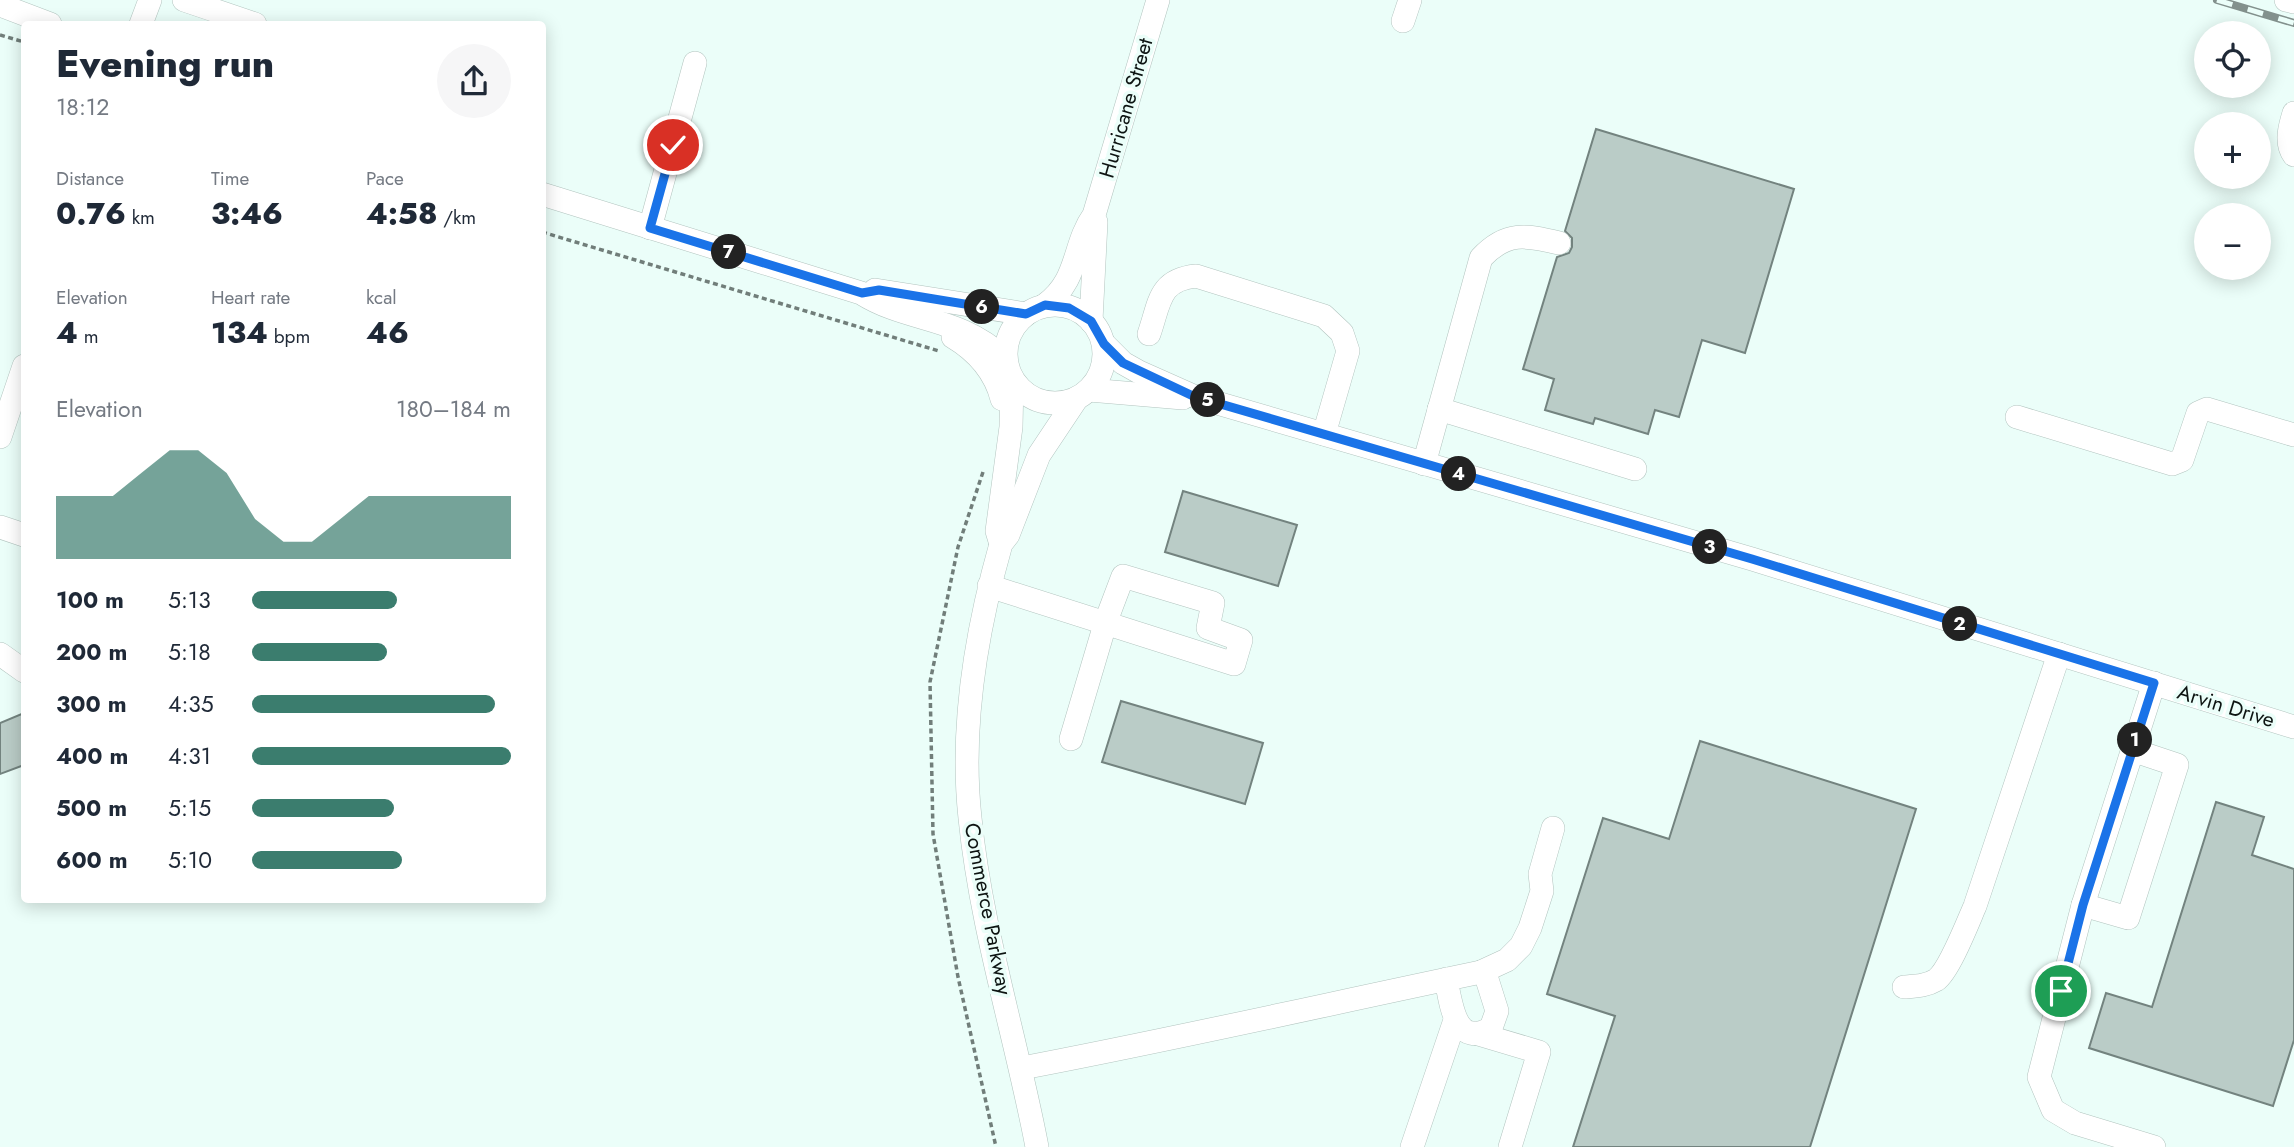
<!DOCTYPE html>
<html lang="en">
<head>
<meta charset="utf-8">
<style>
	body { margin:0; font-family:Jost,sans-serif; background:#f6f6f7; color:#1f2937; height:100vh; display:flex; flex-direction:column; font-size:26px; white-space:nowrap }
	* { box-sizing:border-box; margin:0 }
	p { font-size:23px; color:#747a83 }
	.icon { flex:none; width:38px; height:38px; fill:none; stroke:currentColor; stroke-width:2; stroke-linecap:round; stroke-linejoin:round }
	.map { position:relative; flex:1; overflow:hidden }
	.sheet { position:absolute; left:21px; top:21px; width:525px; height:882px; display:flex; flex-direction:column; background:#fff; border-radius:7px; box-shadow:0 4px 18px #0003 }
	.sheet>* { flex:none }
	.fabs { position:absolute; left:2194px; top:21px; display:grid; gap:14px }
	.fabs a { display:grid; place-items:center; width:77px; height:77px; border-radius:50%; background:#fff; box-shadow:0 4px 18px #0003; font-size:35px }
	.pin { position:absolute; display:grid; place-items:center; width:60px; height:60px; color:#fff; margin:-30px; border:4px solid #fff; border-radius:50%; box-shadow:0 2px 7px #0007 }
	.km { position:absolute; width:35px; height:35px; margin:-18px; border-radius:50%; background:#222; color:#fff; font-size:19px; line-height:35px; text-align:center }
	.round { display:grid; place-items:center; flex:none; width:74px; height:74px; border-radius:37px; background:#f6f6f7 }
	.head { display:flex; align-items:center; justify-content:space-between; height:119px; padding:0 35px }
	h1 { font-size:38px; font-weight:800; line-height:52px }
	.figures { display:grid; grid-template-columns:repeat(3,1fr); gap:10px; height:119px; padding:7px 35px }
	.figures div { display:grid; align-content:center }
	.figures b { font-size:30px; font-weight:800 }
	.figures small { font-size:19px; font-weight:400 }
	.figures p { font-size:19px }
	.chart { height:196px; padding:14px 35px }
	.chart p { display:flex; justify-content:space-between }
	.chart svg { width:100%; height:126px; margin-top:7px; fill:#3b7d6e; opacity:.7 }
	ul { padding:0 35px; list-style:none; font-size:23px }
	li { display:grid; grid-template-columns:112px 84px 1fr; align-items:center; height:52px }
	li i { height:18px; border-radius:9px; background:#3b7d6e }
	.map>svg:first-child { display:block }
	.building { fill:#baccc7; stroke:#73837f; stroke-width:2 }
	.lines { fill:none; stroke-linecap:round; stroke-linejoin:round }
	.minor-casing { stroke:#b2c4bf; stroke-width:24 }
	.path { stroke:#717e7a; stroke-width:3.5; stroke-dasharray:5 3.5; stroke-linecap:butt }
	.minor { stroke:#fff; stroke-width:23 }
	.rail-casing { stroke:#83918d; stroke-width:8 }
	.rail { stroke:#ebfef9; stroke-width:5; stroke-dasharray:16; stroke-linecap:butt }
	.route-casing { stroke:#fff; stroke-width:14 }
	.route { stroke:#1a73e8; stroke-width:9 }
	.labels { text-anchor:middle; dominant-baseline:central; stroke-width:7; stroke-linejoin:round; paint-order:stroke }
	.street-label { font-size:21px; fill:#0d1412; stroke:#ebfef9 }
</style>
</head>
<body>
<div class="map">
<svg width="2294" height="1147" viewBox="0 0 2294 1147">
	<rect width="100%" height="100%" fill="#ebfef9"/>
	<g class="building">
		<polygon points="1596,129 1794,189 1745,353 1702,340 1679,417 1655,410 1648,434 1595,418 1593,424 1545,410 1554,379 1523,369 1557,257 1569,253 1572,247 1572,238 1565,231"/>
		<polygon points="1183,491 1297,525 1278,586 1165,552"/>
		<polygon points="1121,701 1263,743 1245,804 1102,762"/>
		<polygon points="24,713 24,765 0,774 0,723"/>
		<polygon points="1700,741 1916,809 1810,1147 1573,1147 1615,1016 1547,994 1603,818 1669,839"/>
		<polygon points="2216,802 2264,817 2252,855 2294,869 2294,1040 2273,1106 2089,1048 2106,993 2152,1007"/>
	</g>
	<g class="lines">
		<defs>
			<g id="minor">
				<polyline points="184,0 255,24"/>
				<polyline points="2286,0 2294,2"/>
				<polyline points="0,5 50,24"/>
				<polyline points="1403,21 1410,0"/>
				<polyline points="141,24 150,0"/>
				<path d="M2294 113C2290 126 2285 143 2294 155"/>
				<path d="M542 194 861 293C909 323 957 315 1004 358"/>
				<polyline points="650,228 695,63"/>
				<polyline points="875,290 1026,314"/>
				<circle cx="1055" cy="354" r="49"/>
				<path d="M1045 305C1080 279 1072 246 1094 215L1158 0"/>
				<polyline points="1091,321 1096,222"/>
				<path d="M1149 334C1160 303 1158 280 1196 276L1324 316 1342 333 1348 351 1324 434"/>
				<path d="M953 337C978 352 995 372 1002 399"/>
				<polyline points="1104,344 1123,363 1139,372 1193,396 1752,559 2294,727"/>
				<polyline points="1089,390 1183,398"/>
				<polyline points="1439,409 1635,469"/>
				<polyline points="2017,417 2172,464 2182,460 2198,413 2207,409 2294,435"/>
				<polyline points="0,437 24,366"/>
				<path d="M1424 464 1481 258C1506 231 1526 235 1559 243"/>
				<polyline points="0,527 24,535"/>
				<polyline points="1000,541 997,531 1011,427 1012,380"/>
				<polyline points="989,586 1234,664 1241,640 1208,628 1213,603 1123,576 1106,621 1071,739"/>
				<polyline points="0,654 24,671"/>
				<polyline points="2154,683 2083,905 2039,1077 2053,1110 2075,1123 2154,1147"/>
				<polyline points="2083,905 2128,918 2177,765 2132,750"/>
				<polyline points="1481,972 1507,960 1521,946 1530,928 1542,891 1540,874 1553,828"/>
				<path d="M1904 987C1916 986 1926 986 1936 980 1949 971 1968 922 1975 906L2059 654"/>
				<polyline points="1475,1033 1539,1052 1510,1147"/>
				<path d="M1022 1068C1175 1039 1328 1004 1481 972L1486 976 1497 1011 1491 1028C1455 1049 1451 1004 1446 979"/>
				<path d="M1037 1147C1016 1037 981 929 970 818 960 726 976 632 1001 544L1008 535 1039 455 1077 398"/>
				<polyline points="1412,1147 1455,1020"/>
			</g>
		</defs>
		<use href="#minor" class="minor-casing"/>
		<g class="path">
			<polyline points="0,35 24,42"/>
			<polyline points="542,232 939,351"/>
			<polyline points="983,472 958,547 930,682 933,834 958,977 996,1147"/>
		</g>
		<use href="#minor" class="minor"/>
		<defs>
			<polyline id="rail" points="2217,0 2294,23"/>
		</defs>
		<use href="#rail" class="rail-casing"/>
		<use href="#rail" class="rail"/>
	</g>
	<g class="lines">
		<defs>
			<polyline id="route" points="673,145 650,228 862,293 879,290 1026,314 1045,305 1069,308 1091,321 1104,344 1123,363 1193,396 1752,559 2154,683 2083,905 2061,991"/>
		</defs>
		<use href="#route" class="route-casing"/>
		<use href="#route" class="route"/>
	</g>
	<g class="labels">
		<g class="street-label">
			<text transform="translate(1126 108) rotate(-74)">Hurricane Street</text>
			<text transform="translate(2226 706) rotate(17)">Arvin Drive</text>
			<text transform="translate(988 909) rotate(79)">Commerce Parkway</text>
		</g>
	</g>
</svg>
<div class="fabs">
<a><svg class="icon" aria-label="locate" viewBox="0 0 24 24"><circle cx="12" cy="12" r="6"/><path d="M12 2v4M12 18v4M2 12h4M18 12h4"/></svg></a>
<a>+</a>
<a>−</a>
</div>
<div class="pin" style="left:2061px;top:991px;background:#1e9e55"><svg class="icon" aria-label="arrive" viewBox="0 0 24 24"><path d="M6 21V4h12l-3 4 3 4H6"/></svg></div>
<div class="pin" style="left:673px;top:145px;background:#d93025"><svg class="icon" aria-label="check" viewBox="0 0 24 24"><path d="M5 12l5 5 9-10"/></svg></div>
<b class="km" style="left:2135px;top:740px">1</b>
<b class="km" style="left:1960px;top:624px">2</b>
<b class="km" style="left:1710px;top:547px">3</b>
<b class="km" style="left:1459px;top:474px">4</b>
<b class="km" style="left:1208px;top:400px">5</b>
<b class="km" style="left:982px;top:307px">6</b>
<b class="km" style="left:729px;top:252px">7</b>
<section class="sheet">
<div class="head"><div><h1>Evening run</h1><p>18:12</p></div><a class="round"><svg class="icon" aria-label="share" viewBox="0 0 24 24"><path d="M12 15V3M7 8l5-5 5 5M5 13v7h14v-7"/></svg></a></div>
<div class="figures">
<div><p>Distance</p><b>0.76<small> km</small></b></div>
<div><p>Time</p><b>3:46</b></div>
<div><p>Pace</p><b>4:58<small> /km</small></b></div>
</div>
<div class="figures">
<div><p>Elevation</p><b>4<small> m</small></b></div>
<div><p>Heart rate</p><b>134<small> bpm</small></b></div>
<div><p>kcal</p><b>46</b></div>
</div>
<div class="chart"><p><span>Elevation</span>180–184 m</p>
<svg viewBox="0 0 160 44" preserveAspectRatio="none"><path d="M0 44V22L10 22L20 22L30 14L40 6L50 6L60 14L70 30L80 38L90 38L100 30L110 22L120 22L130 22L140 22L150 22L160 22V44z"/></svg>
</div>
<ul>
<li><b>100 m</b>5:13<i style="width:56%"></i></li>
<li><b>200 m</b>5:18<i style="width:52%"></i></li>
<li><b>300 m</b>4:35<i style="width:94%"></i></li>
<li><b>400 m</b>4:31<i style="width:100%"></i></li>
<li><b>500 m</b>5:15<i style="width:55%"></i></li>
<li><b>600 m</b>5:10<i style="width:58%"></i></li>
</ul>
</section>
</div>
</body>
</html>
